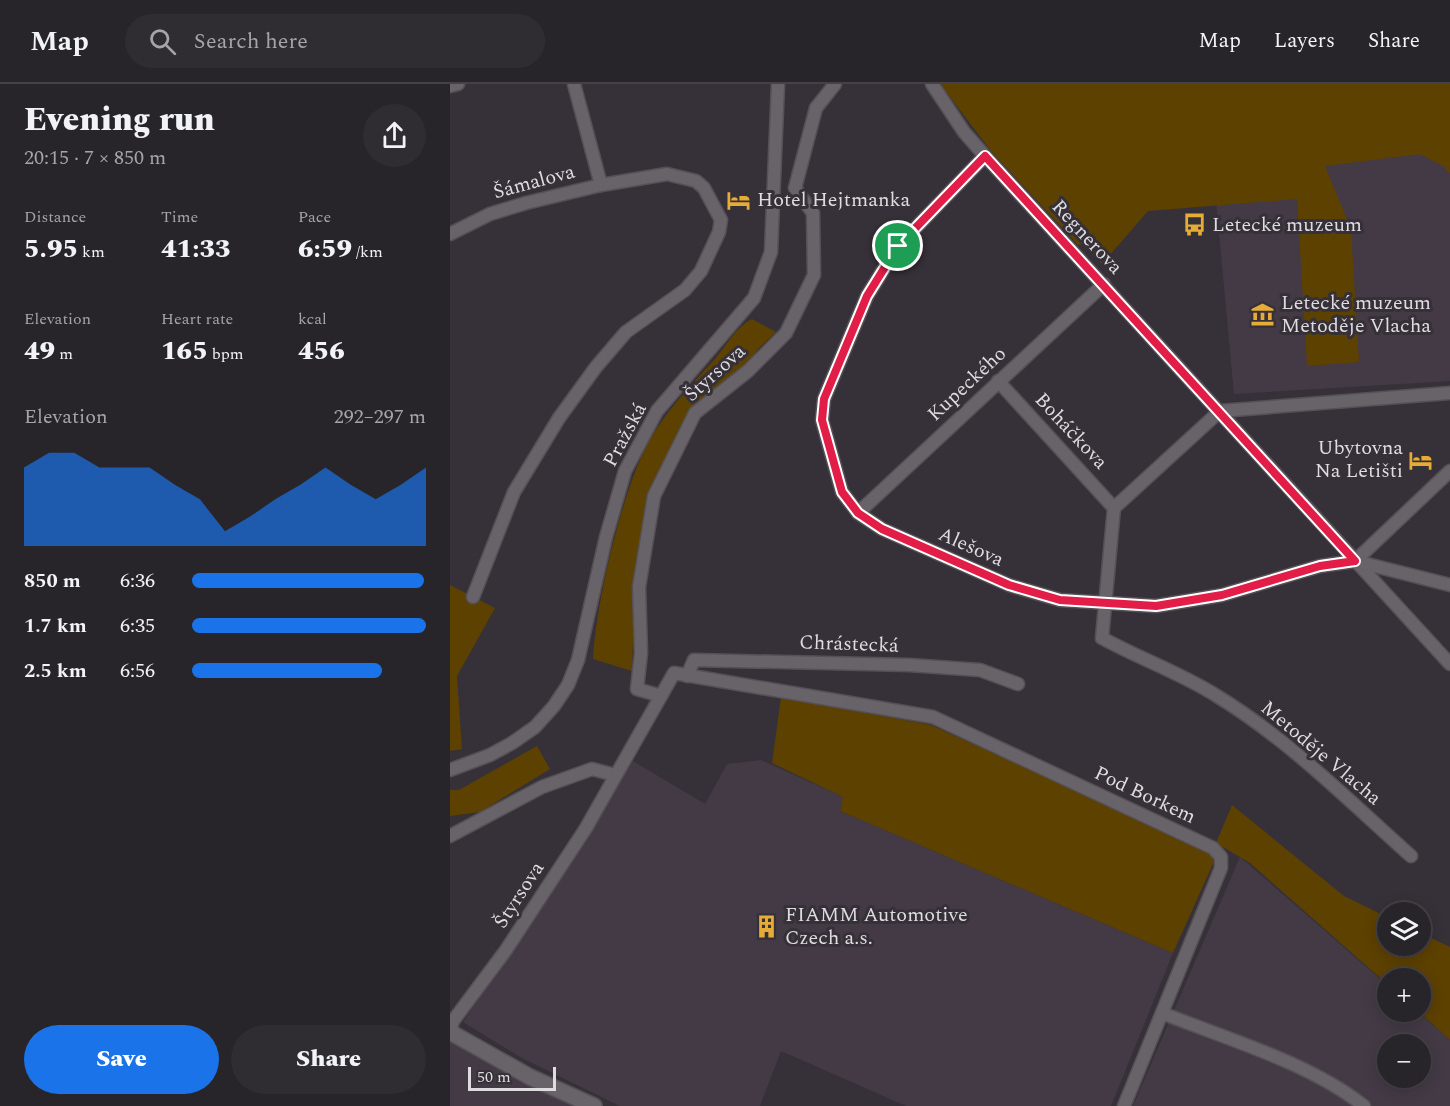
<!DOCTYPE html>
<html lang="en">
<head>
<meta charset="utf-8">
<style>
	body { margin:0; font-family:Spectral,serif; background:#302d32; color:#f1f3f6; height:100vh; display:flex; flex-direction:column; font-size:22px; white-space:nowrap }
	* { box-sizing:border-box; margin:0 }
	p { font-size:20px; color:#a5a5a8 }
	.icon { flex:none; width:33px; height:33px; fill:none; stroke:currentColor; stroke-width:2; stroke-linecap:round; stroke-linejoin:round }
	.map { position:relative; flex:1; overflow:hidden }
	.sheet { display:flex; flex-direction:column; background:#28252a; width:450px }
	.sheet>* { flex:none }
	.buttons { position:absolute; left:927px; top:818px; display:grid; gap:12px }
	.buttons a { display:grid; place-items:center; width:54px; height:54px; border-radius:50%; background:#28252a; box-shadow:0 3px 15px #0003,0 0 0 2px #444247; font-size:30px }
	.scale { position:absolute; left:18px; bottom:15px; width:88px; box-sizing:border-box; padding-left:6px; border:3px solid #dfdce0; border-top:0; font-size:16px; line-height:21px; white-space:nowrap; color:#dfdce0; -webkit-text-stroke:4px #363138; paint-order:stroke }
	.pin { position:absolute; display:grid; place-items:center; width:51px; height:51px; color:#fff; margin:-26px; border:3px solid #fff; border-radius:50%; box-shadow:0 2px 6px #0007 }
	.round { display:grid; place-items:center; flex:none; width:63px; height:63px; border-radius:32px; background:#302d32 }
	.summary { display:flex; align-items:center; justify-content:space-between; height:102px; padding:0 24px }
	h1 { font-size:33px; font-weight:800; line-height:45px }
	.metrics { display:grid; grid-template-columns:repeat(3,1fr); gap:9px; height:102px; padding:6px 24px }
	.metrics div { display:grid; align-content:center }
	.metrics b { font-size:26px; font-weight:800 }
	.metrics small { font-size:16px; font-weight:400 }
	.metrics p { font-size:16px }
	.chart { height:168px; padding:12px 24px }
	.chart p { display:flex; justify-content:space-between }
	.chart svg { width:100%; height:108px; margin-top:6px; fill:#1a73e8; opacity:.7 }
	.button { display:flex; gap:12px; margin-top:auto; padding:12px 24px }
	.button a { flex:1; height:69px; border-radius:36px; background:#1a73e8; color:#fff; font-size:24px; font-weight:800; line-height:69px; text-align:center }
	.button a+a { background:#302d32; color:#f1f3f6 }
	ul { padding:0 24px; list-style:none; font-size:20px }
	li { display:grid; grid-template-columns:96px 72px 1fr; align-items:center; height:45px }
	li i { height:15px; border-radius:8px; background:#1a73e8 }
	header { display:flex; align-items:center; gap:36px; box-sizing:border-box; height:84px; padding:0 30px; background:#28252a; border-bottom:2px solid #444247 }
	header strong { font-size:28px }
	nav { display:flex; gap:33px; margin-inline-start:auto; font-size:21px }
	.search { width:420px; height:54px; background:#302d32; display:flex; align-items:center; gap:15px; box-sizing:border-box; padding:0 21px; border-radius:33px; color:#a5a5a8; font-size:22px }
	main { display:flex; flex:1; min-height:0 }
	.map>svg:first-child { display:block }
	.built { fill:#433a45; fill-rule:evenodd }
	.green { fill:#5d4100 }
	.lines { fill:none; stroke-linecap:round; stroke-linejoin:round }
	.street-casing { stroke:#545055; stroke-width:15 }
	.secondary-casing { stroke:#545055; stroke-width:18 }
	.street { stroke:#686269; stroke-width:12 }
	.secondary { stroke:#686269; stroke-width:15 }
	.route-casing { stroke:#fff; stroke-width:12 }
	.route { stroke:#e11d48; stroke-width:8 }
	.labels { text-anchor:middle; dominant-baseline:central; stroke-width:6; stroke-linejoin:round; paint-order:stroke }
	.street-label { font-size:20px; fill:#dfdce0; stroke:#363138 }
	.poi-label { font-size:20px; fill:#dfdce0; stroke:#363138; text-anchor:start }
</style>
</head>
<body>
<header>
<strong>Map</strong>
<div class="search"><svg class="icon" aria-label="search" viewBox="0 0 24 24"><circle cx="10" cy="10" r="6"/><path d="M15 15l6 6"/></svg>Search here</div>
<nav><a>Map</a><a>Layers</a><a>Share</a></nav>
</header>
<main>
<section class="sheet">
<div class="summary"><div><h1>Evening run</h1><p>20:15 · 7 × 850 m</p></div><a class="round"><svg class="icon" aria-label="share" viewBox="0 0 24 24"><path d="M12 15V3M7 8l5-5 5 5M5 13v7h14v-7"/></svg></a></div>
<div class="metrics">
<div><p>Distance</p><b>5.95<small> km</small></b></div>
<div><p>Time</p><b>41:33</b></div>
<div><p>Pace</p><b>6:59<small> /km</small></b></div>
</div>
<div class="metrics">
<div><p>Elevation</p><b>49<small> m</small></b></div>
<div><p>Heart rate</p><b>165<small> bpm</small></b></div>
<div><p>kcal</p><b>456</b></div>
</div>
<div class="chart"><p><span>Elevation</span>292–297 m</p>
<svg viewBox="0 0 160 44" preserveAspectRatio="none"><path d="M0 44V12L10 6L20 6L30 12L40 12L50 12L60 19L70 25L80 38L90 32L100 25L110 19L120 12L130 19L140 25L150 19L160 12V44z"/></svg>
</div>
<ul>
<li><b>850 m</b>6:36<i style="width:99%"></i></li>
<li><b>1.7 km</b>6:35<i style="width:100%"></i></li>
<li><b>2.5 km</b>6:56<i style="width:81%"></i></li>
</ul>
<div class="button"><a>Save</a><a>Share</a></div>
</section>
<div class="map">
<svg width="1000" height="1022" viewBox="0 0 1000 1022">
	<rect width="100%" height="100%" fill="#363138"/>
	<g class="built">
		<polygon points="1000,0 1000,297 784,310 766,116"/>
		<polygon points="311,676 393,713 390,727 723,869 661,1022 456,1022 331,967 310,1022 170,1022 72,974 13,938 88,829 162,705 183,677 255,720 277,680"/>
		<path d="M790 773 937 901 938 927H967L1000 956V1022H683ZM938 960H970V993H938Z"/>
		<polygon points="0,956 79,1002 126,1022 0,1022"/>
	</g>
	<g class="green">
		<polygon points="490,0 1000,0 1000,90 993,82 970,70 875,82 901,145 909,278 857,282 847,115 698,127 652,180 632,160 628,161 541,67"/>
		<path d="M302 235 326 248 308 265 299 280 241 327 200 410 185 496 182 587 143 575C146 518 172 407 199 357 216 327 241 301 265 275 276 262 287 242 302 235Z"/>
		<polygon points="0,501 45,524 7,592 12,665 0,667"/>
		<polygon points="331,613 481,641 761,768 766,773 723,869 390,727 393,713 322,679"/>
		<polygon points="87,662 100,685 30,728 0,732 0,706 9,706"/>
		<polygon points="782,721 894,812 937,833 938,861 970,861 971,849 1000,863 1000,956 968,927 970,927 970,894 938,894 937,900 800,779 766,759"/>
	</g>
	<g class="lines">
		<defs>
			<g id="street">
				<polyline points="124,0 151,101"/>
				<polyline points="482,0 514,48 535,72 1000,580"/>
				<polyline points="0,2 8,0"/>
				<polyline points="535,72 448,162 417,212 374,315 372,336 392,408 408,429 432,445 559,501 610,516 706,522 772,511 870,482 905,477 1000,387"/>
				<polyline points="0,150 40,130 76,119 151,101 217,90 246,97 254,104 271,136 269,148 251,187 235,206 176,248 146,283 109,334 64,408 23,513"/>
				<polyline points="548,297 664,424"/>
				<polyline points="408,429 654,200"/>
				<polyline points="905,477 1000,501"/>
				<polyline points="237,592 244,576 459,581 530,586 568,600"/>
				<polyline points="211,612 187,605 191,569 189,503 204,412 245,329 298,287 336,249 364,191 363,129 345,104 366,24 385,0"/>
				<polyline points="0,686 40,671 62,659 85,643 104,622 118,601 128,576 156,453 175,387 207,327 304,214 321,168 328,0"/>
				<polyline points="0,752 92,703 142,685 165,691"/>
				<path d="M961 772C898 716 839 656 767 612 731 589 690 575 652 554L664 424 770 327 1000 309"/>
				<path d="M712 929C777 955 860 979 914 1022"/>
				<polyline points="0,948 3,937 56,866 136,744 224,589 483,633 763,764 771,773 771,784 674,1022"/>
			</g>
			<polyline id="secondary" points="0,948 80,993 144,1022"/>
		</defs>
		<use href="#street" class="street-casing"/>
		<use href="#secondary" class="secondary-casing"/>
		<use href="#street" class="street"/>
		<use href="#secondary" class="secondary"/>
	</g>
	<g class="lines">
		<defs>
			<polygon id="route" points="535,72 905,477 870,482 772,511 706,522 610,516 559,501 432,445 408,429 392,408 372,336 374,315 417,212 448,162"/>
		</defs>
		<use href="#route" class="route-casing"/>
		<use href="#route" class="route"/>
	</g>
	<defs>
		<symbol id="hotel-bare" viewBox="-9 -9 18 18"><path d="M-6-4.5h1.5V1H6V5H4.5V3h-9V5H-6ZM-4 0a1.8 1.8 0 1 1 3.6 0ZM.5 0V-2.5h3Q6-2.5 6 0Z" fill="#e6ac36" stroke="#363138" stroke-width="2.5" paint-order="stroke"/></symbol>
		<symbol id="bus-bare" viewBox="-9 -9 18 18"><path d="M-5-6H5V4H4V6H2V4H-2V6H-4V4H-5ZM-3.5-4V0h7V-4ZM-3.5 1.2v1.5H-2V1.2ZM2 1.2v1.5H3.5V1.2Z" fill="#e6ac36" stroke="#363138" stroke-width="2.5" paint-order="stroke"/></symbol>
		<symbol id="museum-bare" viewBox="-9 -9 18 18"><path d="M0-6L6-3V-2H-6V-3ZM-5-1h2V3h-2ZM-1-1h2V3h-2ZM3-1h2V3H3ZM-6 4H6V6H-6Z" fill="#e6ac36" stroke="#363138" stroke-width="2.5" paint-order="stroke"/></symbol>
		<symbol id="building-bare" viewBox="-9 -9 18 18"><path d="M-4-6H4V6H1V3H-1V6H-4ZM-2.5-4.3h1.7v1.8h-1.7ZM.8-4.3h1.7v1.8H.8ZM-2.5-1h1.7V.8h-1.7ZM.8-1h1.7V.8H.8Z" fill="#e6ac36" stroke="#363138" stroke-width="2.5" paint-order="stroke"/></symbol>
	</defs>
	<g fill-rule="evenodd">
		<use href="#hotel-bare" x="272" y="100" width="33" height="33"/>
		<use href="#bus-bare" x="728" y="124" width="33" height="33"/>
		<use href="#museum-bare" x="796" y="214" width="33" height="33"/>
		<use href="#hotel-bare" x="954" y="360" width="33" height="33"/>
		<use href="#building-bare" x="300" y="826" width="33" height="33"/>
	</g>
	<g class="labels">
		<g class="street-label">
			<text transform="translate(84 98) rotate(-15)">Šámalova</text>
			<text transform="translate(637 153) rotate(47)">Regnerova</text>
			<text transform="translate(265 289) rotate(-42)">Štyrsova</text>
			<text transform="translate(517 300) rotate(-43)">Kupeckého</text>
			<text transform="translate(621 347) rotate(47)">Boháčkova</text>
			<text transform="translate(175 351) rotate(-62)">Pražská</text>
			<text transform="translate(521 463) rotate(24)">Alešova</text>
			<text transform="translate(399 560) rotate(2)">Chrástecká</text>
			<text transform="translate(871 669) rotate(40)">Metoděje Vlacha</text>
			<text transform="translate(695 711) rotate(25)">Pod Borkem</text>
			<text transform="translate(69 811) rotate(-57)">Štyrsova</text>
		</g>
		<g class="poi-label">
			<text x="307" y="116">Hotel Hejtmanka</text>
			<text x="762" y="141">Letecké muzeum</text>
			<text x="831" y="219">Letecké muzeum<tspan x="831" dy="23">Metoděje Vlacha</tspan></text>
			<text x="953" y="364" text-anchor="end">Ubytovna<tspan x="953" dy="23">Na Letišti</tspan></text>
			<text x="335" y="831">FIAMM Automotive<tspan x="335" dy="23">Czech a.s.</tspan></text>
		</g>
	</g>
</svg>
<div class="buttons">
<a><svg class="icon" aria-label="layers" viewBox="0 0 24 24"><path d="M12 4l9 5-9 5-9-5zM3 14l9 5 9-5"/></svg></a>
<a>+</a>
<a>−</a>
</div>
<div class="scale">50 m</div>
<div class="pin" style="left:448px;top:162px;background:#1e9e55"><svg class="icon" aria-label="arrive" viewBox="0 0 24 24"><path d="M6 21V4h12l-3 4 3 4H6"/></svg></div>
</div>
</main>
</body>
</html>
